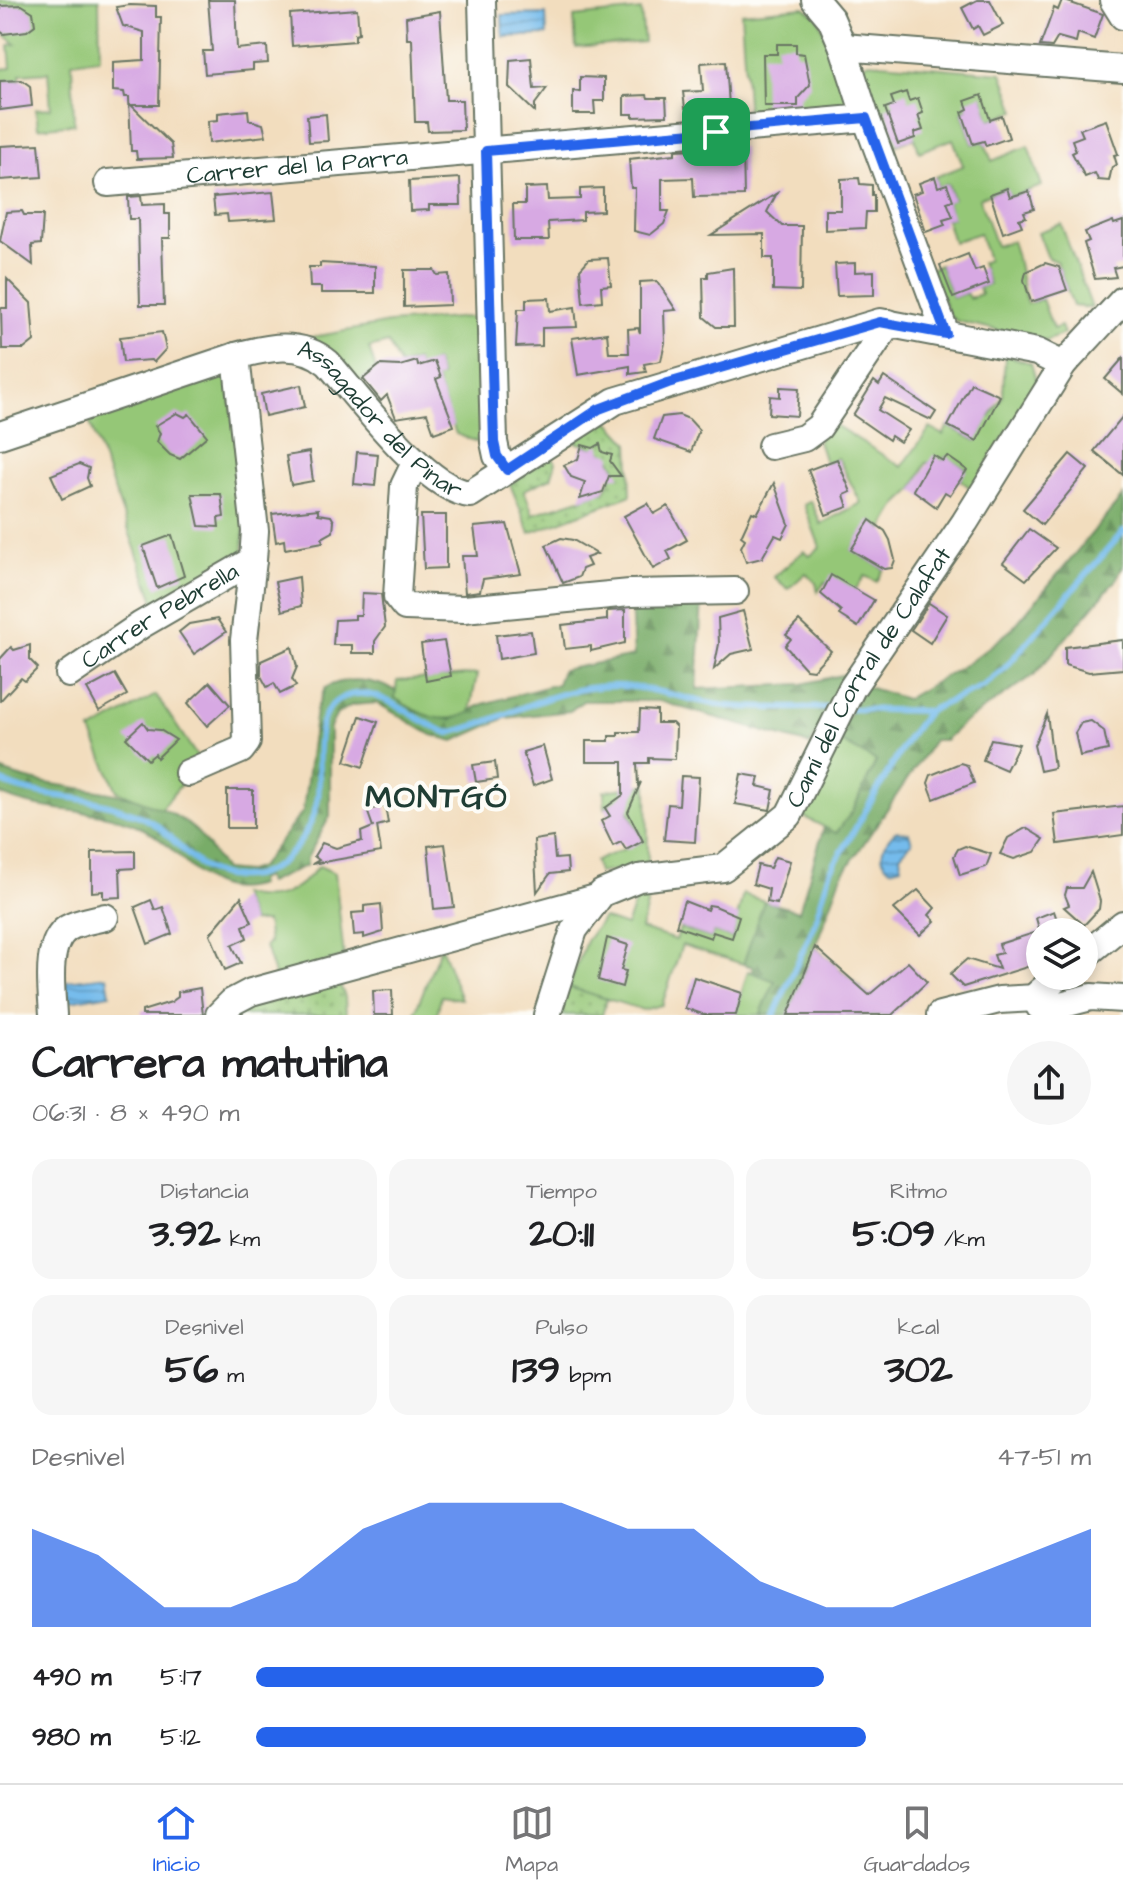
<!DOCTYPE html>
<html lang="es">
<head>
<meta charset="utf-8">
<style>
	body { margin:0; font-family:"Architects Daughter",sans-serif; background:#f6f6f6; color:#202124; height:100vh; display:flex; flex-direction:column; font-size:30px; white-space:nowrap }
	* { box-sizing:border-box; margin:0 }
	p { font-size:26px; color:#757577 }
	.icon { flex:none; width:44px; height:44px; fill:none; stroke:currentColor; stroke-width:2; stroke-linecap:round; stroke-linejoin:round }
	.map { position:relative; height:1015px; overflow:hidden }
	.sheet { display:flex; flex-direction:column; background:#fff; flex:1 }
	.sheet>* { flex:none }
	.controls { position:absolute; left:1026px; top:918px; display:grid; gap:16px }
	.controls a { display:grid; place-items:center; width:72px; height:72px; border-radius:50%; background:#fff; box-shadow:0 4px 12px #0003; font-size:40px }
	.pin { position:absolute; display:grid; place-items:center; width:68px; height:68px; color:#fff; margin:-34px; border-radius:16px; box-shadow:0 4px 12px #0006 }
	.round { display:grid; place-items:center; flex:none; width:84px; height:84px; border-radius:42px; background:#f6f6f6 }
	.overview { display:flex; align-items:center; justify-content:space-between; height:136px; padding:0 32px }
	h1 { font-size:44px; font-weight:800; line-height:60px }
	.stats { display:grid; grid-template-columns:repeat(3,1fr); gap:12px; height:136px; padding:8px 32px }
	.stats div { display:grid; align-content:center; border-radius:20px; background:#f6f6f6; text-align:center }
	.stats b { font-size:40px; font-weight:800 }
	.stats small { font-size:22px; font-weight:400 }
	.stats p { font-size:22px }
	.chart { height:224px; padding:16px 32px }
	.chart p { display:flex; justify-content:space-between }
	.chart svg { width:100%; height:144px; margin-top:8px; fill:#2563eb; opacity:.7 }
	ul { padding:0 32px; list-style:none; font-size:26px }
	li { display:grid; grid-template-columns:128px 96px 1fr; align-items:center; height:60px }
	li i { height:20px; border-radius:10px; background:#2563eb }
	.tab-bar { display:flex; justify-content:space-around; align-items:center; height:112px; border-top:2px solid #e0e0e0; background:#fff; font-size:22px; color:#757577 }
	.tab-bar a { display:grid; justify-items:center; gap:4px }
	.tab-bar .selected { color:#2563eb }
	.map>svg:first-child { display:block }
	.grass { fill:url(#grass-dots); stroke:#5a8256; stroke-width:2 }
	.forest { fill:url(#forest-firs); stroke:#4c744e; stroke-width:2 }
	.green { fill:#95c777; stroke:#5a8256; stroke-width:2 }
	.water { fill:url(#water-rules); stroke:#4a7c90; stroke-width:2 }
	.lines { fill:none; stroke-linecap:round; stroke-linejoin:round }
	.stream { stroke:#74bbec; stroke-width:6 }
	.building { fill:#d7a9e3 }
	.minor-casing { stroke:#697564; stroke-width:30 }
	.minor { stroke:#fff; stroke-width:26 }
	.route-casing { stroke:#fff; stroke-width:16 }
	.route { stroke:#2563eb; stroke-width:10 }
	.labels { text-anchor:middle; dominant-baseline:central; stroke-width:8; stroke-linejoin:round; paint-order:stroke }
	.street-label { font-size:24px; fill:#1f3d34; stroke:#fdfcf7 }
	.district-label { font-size:32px; font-weight:bold; letter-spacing:2px; fill:#1f3d34; stroke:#fdfcf7 }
</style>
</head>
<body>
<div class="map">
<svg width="1123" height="1015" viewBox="0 0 1123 1015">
	<defs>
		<pattern id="grass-dots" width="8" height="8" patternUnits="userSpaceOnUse" patternTransform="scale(2)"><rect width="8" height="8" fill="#95c777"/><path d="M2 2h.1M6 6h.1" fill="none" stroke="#79a362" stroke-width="1.8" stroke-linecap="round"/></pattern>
		<pattern id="forest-firs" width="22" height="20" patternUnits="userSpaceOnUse" patternTransform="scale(2)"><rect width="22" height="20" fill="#78ac68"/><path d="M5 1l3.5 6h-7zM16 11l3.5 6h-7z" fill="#628d56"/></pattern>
		<pattern id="water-rules" width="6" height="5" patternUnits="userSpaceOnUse" patternTransform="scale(2)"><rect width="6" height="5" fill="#74bbec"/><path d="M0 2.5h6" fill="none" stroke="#5f99c0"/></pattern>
	</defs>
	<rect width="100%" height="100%" fill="#fdfcf7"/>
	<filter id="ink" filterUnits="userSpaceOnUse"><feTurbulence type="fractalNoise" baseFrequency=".0125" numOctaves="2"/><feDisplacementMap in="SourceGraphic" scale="16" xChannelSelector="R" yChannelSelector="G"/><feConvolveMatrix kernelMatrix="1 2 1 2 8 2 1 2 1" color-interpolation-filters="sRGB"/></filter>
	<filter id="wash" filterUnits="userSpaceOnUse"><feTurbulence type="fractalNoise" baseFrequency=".006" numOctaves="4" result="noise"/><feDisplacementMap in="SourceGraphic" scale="32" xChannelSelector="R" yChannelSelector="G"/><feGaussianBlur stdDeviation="1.8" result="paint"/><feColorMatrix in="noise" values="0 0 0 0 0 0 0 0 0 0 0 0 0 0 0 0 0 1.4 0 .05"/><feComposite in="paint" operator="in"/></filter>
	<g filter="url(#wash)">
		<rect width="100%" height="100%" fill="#f2ddbe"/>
		<g class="grass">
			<path d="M608 420 629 443 631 495 530 533 510 484 551 456 556 462 551 478 524 490 533 514 605 491 616 469C607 447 595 451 574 441Z"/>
			<polygon points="336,976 345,997 346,1015 229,1015 235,1009"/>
			<polygon points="569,987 607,999 602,1015 560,1015"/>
		</g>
		<g class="forest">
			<polygon points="1123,496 1123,566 1116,580 1034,675 962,724 945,740 934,740 841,877 815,947 891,1015 760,1015 775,981 751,973 753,967 743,964 764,901 799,911 824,827 836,833 853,810 876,762 836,739 864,686 906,699 971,661 1012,629"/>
			<path d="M702 599 697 689 802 684 851 673 810 745 659 701H583L570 711 505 718 454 741 432 735 377 703 352 705 337 714 330 727V816L307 858V865L268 883 265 877 258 880 259 885C200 903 188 852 144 829 100 805 45 816 0 794V770C64 797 137 779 195 830 206 840 215 858 224 870L245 872 260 867 303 811 316 710 325 688C347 675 375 680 396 691L395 698 417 712 451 720 483 704 557 684 562 670 634 656 631 603Z"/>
		</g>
		<g class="green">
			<polygon points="0,0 99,0 100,58 72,62 74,124 38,128 36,109 51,108 48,72 20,74 20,80 0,81 0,69 11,68 9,45 16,44 0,31"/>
			<polygon points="804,7 818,17 853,110 748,119 741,13"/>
			<polygon points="641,10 644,42 576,48 574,17"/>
			<path d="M868 62 1002 73 1016 111 990 120 982 96 962 112 973 144 984 141 992 161 1028 146 1042 186 1010 197 1006 188 979 198 996 246 1012 241C1020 263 1020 282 1027 304L1042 299 1053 329 1061 326 1064 334 1046 341 957 321 950 316 930 269 940 265 953 298 966 293 969 298 981 294 979 288 989 284 981 263 988 260 979 233 953 242 946 219 952 217 947 202 953 199 948 184 938 187 935 177 963 166 953 139 919 152 915 138 887 149 860 68Z"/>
			<polygon points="1061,224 1092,308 1073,306 1057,262 1048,258 1038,232"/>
			<polygon points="483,316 485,445 456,434 436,379 441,377 435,361 419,369 416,361 400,366 388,343 369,348 381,385 366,377 357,384 307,338 389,323"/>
			<polygon points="1005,355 1031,363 1037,384 972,489 960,480 966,469 946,457 943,461 926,463 913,490 897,505 883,529 871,521 852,550 884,569 877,582 865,576 853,593 825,582 818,592 816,583 806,573 788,589 774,577 804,551 810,556 820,547 804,505 811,501 821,524 861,503 838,458 825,463 818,441 832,423 902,467 930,428 943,435 948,426 976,441 986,421 984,415 990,417 1003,396"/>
			<polygon points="226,370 245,495 243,552 157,609 87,415"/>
			<path d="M477 674 470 712C443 727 419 714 395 698L397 681Z"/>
			<polygon points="156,695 200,761 161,809 117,791 91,731"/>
			<polygon points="836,739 876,761 853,810 836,833 800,815"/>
			<polygon points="647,785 648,866 598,873 595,861 643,841 628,810 612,803 605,808 604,791"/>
			<path d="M319 866 335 873 344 957 275 978 265 946 269 942 266 922H252L240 894C276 904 295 893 319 866Z"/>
			<polygon points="652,885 641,929 676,940 680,928 711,938 713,932 732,938 743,894 764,901 743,964 682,945 662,1005 643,1010 569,987 586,941 603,918 626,926 639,891"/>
			<polygon points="441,946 461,999 441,996 437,1015 414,1015"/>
			<polygon points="748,971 775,981 760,1015 735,1015"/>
		</g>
		<g class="water">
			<polygon points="546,14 547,35 503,37 502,15"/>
			<path d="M896 831 909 833 912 842 900 855 901 866 890 869C875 857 884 842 896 831Z"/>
			<polygon points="107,976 110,994 69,1001 66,981"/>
		</g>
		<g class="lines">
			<g class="stream">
				<polyline points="851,709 928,711"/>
				<path d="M0 781C36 799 80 794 118 808 132 813 150 819 161 829 186 850 199 875 235 877 278 881 312 837 318 797 322 767 308 712 344 697 380 682 416 724 449 733 497 722 540 695 589 688 641 680 671 698 720 705 756 710 794 707 830 708"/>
				<polyline points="774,1015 813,928 830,872 908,738 928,711 983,686 1005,668 1123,532"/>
			</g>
		</g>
		<g id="blocks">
			<g class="building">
				<polygon points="208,0 235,0 237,49 267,46 268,63 253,64 253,70 205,74 203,51 212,51"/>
				<polygon points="977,0 990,0 1003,25 983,35 978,26 973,29 962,8"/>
				<polygon points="1062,0 1103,14 1094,39 1078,33 1076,42 1058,37 1052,47 1040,46 1054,8 1058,10"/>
				<polygon points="22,5 33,12 35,25 27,31 4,34 0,31 0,6"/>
				<polygon points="130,5 156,6 156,17 161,17 159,105 131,105 171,144 173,158 137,159 136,151 131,151 129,97 125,97 124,92 113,91 113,62 144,60 144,32 123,26 116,7"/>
				<polygon points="357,9 359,33 355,34 355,41 292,46 290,14"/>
				<polygon points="440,11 446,100 462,100 463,130 428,131 427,122 415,122 412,39 407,39 406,17"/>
				<polygon points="777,44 796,44 796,53 804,54 810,85 798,98 798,106 764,106 763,54 777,54"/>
				<polygon points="531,58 534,89 547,88 535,104 535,112 509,87 510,60"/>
				<polygon points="726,61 729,106 685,108 683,92 703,91 701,63"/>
				<polygon points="580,77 604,78 604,101 594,101 595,114 573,114 573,91 580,92"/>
				<polygon points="22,80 30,86 32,106 0,110 0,81"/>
				<polygon points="906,92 909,101 918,98 923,113 918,115 923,130 914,133 915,138 898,144 885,108 894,105 891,97"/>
				<polygon points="647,95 648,98 666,98 667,116 633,117 633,114 624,114 624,96"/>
				<polygon points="982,95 990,120 1002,116 1009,138 986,146 984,141 973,144 962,112 968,109 965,101"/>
				<polygon points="248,110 249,120 263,124 266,136 209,143 208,121 218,120 218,113"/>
				<polygon points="326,114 328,141 309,142 307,116"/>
				<polygon points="1106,120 1118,154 1114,155 1117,165 1112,167 1109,181 1098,180 1095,173 1085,177 1072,153 1076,151 1072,140 1083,136 1080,129"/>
				<polygon points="39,144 42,177 0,180 0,146"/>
				<polygon points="743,147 744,196 694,197 693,178 662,179 662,211 669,211 664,224 650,235 634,231 635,188 631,188 629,159 675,154 675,150"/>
				<polygon points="935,177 938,187 947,184 953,200 947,202 953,217 943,220 945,225 926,232 913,194 922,191 919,183"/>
				<polygon points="460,178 461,205 429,205 429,210 410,211 409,181"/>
				<polygon points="859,178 860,184 872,185 872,195 874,195 874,212 866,212 865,228 825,230 825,210 841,210 841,179"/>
				<polygon points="547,187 548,200 580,199 580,189 603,188 603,211 583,212 583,220 548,222 549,240 514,240 513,204 525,204 525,188"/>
				<polygon points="1007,188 1010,197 1029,191 1034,209 1024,212 1026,217 1019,219 1022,226 1003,233 990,194"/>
				<polygon points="273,192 276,219 228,222 227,214 215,215 213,197"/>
				<polygon points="777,193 767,212 782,226 802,226 801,291 773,290 773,258 764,258 764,234 711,235"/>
				<polygon points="141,196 142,205 165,204 165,214 170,214 170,238 162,238 164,305 140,305 138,219 129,219 128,197"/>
				<polygon points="22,211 24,215 43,215 41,244 32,245 33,265 0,241 6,212"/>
				<polygon points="1113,221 1114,224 1123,221 1123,266 1113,268 1116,277 1095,279 1084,243 1089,241 1085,232"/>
				<polygon points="968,254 975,271 983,268 989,284 953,298 940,265"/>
				<polygon points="608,258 611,285 601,286 602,301 583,303 580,269 589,259"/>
				<polygon points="320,263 375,266 375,293 321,293 321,287 310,287 309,267 320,267"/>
				<polygon points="855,263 855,272 874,271 874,295 837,296 835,264"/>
				<polygon points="1045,263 1059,267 1067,290 1031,302 1024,280 1026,272"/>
				<polygon points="733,268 734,327 716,327 704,317 703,277 708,277 708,272"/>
				<polygon points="404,270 434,270 437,275 449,274 450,305 404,307"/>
				<polygon points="7,279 31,303 34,341 24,349 2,349 1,308 7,308"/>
				<polygon points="657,281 676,310 664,311 665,343 661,361 644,364 646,372 630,374 630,366 578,375 572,338 607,333 609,353 629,353 628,329 638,328 640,333 640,282"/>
				<polygon points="549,298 550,311 575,307 577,327 542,328 542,346 516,347 518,309 526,309 526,299"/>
				<polygon points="162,332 166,349 154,362 151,360 123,362 120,337"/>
				<polygon points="1123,358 1123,394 1105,379"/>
				<polygon points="417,361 418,366 435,361 441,377 436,379 454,426 434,433 427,413 396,418 387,395 381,401 363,379 380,365 400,366"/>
				<polygon points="884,377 936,412 931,420 885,398 878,410 909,430 900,442 891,436 889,440 853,415 874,381 879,385"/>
				<polygon points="971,383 1000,396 977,441 948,426"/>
				<polygon points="301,385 305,407 265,416 261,394"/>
				<polygon points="780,387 799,388 797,416 769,414 770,396 780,397"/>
				<polygon points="177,413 185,417 189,414 207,436 180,459 170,455 157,442 160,433 155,426"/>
				<polygon points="679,415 689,419 699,430 691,452 654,439 662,417"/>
				<polygon points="1123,416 1123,475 1094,451"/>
				<polygon points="600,444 602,452 612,455 610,461 621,476 609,476 603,492 580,499 585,482 571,477 564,465 578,459 582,445 593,448"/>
				<polygon points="309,452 313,481 291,485 286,456"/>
				<polygon points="357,452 378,454 375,486 354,484"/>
				<polygon points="1070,454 1088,469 1042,525 1023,509"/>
				<polygon points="933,455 943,461 947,456 967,470 950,495 945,492 936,507 913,490"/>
				<polygon points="837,459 851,492 844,495 848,507 826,515 808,470"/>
				<polygon points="79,464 89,468 87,478 90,486 62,499 51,475"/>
				<polygon points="774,483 789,524 782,538 775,535 762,558 746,562 741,547 745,539 741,536 752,512 757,514"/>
				<polygon points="192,494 221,494 224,517 218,518 219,527 199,526"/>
				<polygon points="648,503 654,514 668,506 687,540 667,551 671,559 653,569 624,516"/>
				<polygon points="318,509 318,514 331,516 334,521 333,532 322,538 323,542 285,549 284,540 276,542 272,514"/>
				<polygon points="421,515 446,515 446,568 424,569"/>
				<polygon points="870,520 885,531 890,540 895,560 892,568 884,569 851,550"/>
				<polygon points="507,524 521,574 483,579 480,591 465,593 462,556 478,556 474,527"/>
				<polygon points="1029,529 1056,548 1026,580 1003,563"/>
				<polygon points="172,535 184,576 157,588 143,546"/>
				<polygon points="561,538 573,540 597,554 586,558 590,566 582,569 579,577 563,583 546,545"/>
				<polygon points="831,575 874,600 858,627 839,615 841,611 821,594"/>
				<polygon points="299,577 301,606 282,611 275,582"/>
				<polygon points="362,593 381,594 385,627 375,641 375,653 352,653 352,645 333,645 335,620 355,619 355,615 361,615"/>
				<polygon points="929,603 947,615 930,643 911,630"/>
				<polygon points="625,610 625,643 591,651 591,646 565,649 562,625 607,620 607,611"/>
				<polygon points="743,611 753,649 731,654 714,669 719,644 718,618"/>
				<polygon points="217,619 226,632 194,654 179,632 189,624"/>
				<polygon points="799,621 831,651 813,670 806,669 785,646 791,639 786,635"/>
				<polygon points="531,631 534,653 499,659 496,635"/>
				<polygon points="1123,640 1123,669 1089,672 1065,665 1065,647"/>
				<polygon points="444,641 451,676 426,681 421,644"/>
				<polygon points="30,645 30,660 38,668 25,681 21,678 0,701 0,659 11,647 14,650"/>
				<polygon points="292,647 297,667 292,679 296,686 280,694 274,683 267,687 261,676 261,661"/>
				<polygon points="115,674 127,695 99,711 87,689"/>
				<polygon points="210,682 230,705 207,726 188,703"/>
				<polygon points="640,710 657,711 657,723 672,723 676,727 675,759 649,758 649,763 637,763 638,785 641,782 628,812 643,841 626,850 621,842 613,846 601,821 610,816 605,808 623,795 623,762 586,762 586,741 609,741 609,736 618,736 618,732 639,732"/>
				<polygon points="1047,714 1054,768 1040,771 1034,745"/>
				<polygon points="360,716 378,722 363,767 345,761"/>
				<polygon points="1091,721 1104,731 1108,750 1080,756 1075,733 1081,723"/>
				<polygon points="143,722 148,729 160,730 176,740 157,758 155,754 148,760 126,738"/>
				<polygon points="991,739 1019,744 1006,770 983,760"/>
				<polygon points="543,746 552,779 533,786 523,752"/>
				<polygon points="495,762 497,779 476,782 473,765"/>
				<polygon points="960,763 967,765 974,783 934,799 928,783 931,775"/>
				<polygon points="741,774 759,777 757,786 774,790 770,810 735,804"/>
				<polygon points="681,776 699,777 695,842 664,840 668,804 679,805"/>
				<rect x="227" y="790" width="26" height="38"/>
				<polygon points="385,806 388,823 377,826 381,852 312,864 319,860 314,856 322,843 336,848 362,841 361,832 373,827 367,810"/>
				<polygon points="1123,806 1123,835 1058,844 1054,814"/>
				<polygon points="1026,828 1044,839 1035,852 1014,859 1000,854 1008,838"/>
				<polygon points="553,837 555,859 567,858 568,872 550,874 537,892 534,840"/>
				<polygon points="445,844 454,907 434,909 428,846"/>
				<polygon points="965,846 991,854 986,867 960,875 954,856 958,849"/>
				<polygon points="135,851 135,868 120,869 121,897 103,898 103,891 92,892 92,852"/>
				<polygon points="775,857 790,861 777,904 767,902 769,889 753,884 758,865 770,868"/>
				<polygon points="1091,872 1100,901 1099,909 1084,925 1064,907 1069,905 1065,895 1067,888 1082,888"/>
				<polygon points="918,890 935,908 929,915 935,921 920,935 894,909"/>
				<polygon points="241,897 252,922 243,926 247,938 232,945 241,963 225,970 210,934"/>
				<polygon points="151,900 155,910 163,907 172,934 148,944 135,907"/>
				<polygon points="684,901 707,910 709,905 715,906 739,916 732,938 713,932 711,938 676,926"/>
				<polygon points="381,904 383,932 364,938 364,934 354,935 352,913 364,912 364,906"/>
				<polygon points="1054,911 1061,932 1040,932 1036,918"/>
				<polygon points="1040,931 1040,963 963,987 950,974 967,959 999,969 994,955 1002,953 999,944"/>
				<polygon points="607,938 628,945 621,970 626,971 622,987 598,980"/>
				<polygon points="815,947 869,995 908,962 927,982 892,1015 788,1015"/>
				<polygon points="694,977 742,993 736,1015 705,1015 685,1008"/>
				<polygon points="200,988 203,1015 142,1015 142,1011 171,1002 178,997 178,992"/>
				<polygon points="392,990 393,1015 374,1015 373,991"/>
			</g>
		</g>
	</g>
	<g filter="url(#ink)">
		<use href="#blocks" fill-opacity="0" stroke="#697564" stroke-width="2"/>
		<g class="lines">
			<defs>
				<g id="minor">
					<polyline points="482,0 494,442 497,456 507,470"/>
					<polyline points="815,0 831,19 843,47"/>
					<polyline points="1113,0 1123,16"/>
					<path id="s1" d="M108 183 866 118"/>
					<polyline points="946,334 866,118 843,47 1123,69"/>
					<path id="s2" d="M0 435 236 356C268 347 301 340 328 363 358 397 426 490 470 494L615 401 880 322 1037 352 1063 365"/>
					<polyline points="771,446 804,438 819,427 889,323"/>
					<polyline points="415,463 404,486 397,597 405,607 464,609 630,593 735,591"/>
					<path id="s3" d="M69 674 141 625 253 560 255 531 236 356"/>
					<polyline points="188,773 241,750 247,742 244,640 253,560"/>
					<polyline points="1084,956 1123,924"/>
					<polyline points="1058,976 1038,994 1039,1006 1049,1008 1091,997 1123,999"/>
					<path d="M53 1015C52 992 44 943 68 928 78 922 94 920 105 917"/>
					<polyline points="219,1015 232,1002 251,992 596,898"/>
					<path id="s4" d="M547 1015 574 930 602 893 639 878 723 868 789 815 852 688 965 522 1063 365 1123 300"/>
					<polyline points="940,1015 999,1000 1037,998"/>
				</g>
			</defs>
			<use href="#minor" class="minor-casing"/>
			<use href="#minor" class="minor"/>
		</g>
	</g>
	<g class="lines" filter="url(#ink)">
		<defs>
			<polygon id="route" points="866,118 946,334 880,322 668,383 599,409 507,470 497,456 494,442 486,151"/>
		</defs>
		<use href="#route" class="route-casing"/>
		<use href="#route" class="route"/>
	</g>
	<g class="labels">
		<g class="street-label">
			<text stroke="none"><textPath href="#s1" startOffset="190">Carrer del la Parra</textPath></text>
			<text stroke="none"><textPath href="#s2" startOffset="422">Assagador del Pinar</textPath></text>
			<text stroke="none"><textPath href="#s3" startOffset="108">Carrer Pebrella</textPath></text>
			<text stroke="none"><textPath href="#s4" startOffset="504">Camí del Corral de Calafat</textPath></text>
		</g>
		<g class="district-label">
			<text x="437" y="797">MONTGÓ</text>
		</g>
	</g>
</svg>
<div class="controls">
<a><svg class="icon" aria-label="layers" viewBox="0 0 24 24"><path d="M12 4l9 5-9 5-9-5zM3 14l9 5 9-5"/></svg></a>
</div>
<div class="pin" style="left:716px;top:132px;background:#1e9e55"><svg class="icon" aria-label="arrive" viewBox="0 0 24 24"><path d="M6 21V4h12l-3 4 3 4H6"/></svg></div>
</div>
<section class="sheet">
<div class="overview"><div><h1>Carrera matutina</h1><p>06:31 · 8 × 490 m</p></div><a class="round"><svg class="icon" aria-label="share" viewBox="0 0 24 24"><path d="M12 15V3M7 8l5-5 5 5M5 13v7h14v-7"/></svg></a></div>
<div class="stats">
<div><p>Distancia</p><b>3.92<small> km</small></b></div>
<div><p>Tiempo</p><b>20:11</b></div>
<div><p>Ritmo</p><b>5:09<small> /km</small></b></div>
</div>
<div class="stats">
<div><p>Desnivel</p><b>56<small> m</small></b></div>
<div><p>Pulso</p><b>139<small> bpm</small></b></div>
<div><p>kcal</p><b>302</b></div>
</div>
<div class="chart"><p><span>Desnivel</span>47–51 m</p>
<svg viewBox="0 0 160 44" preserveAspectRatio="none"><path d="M0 44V14L10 22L20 38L30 38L40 30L50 14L60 6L70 6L80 6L90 14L100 14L110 30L120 38L130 38L140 30L150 22L160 14V44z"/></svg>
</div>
<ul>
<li><b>490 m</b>5:17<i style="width:68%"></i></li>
<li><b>980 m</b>5:12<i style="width:73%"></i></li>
</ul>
</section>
<nav class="tab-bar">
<a class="selected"><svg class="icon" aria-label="home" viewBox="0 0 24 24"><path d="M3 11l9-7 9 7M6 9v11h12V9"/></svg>Inicio</a>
<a><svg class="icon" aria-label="map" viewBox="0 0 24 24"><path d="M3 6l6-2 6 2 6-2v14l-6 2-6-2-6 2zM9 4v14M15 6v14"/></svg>Mapa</a>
<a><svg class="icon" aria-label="saved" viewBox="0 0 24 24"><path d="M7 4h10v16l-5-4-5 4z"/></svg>Guardados</a>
</nav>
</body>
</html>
